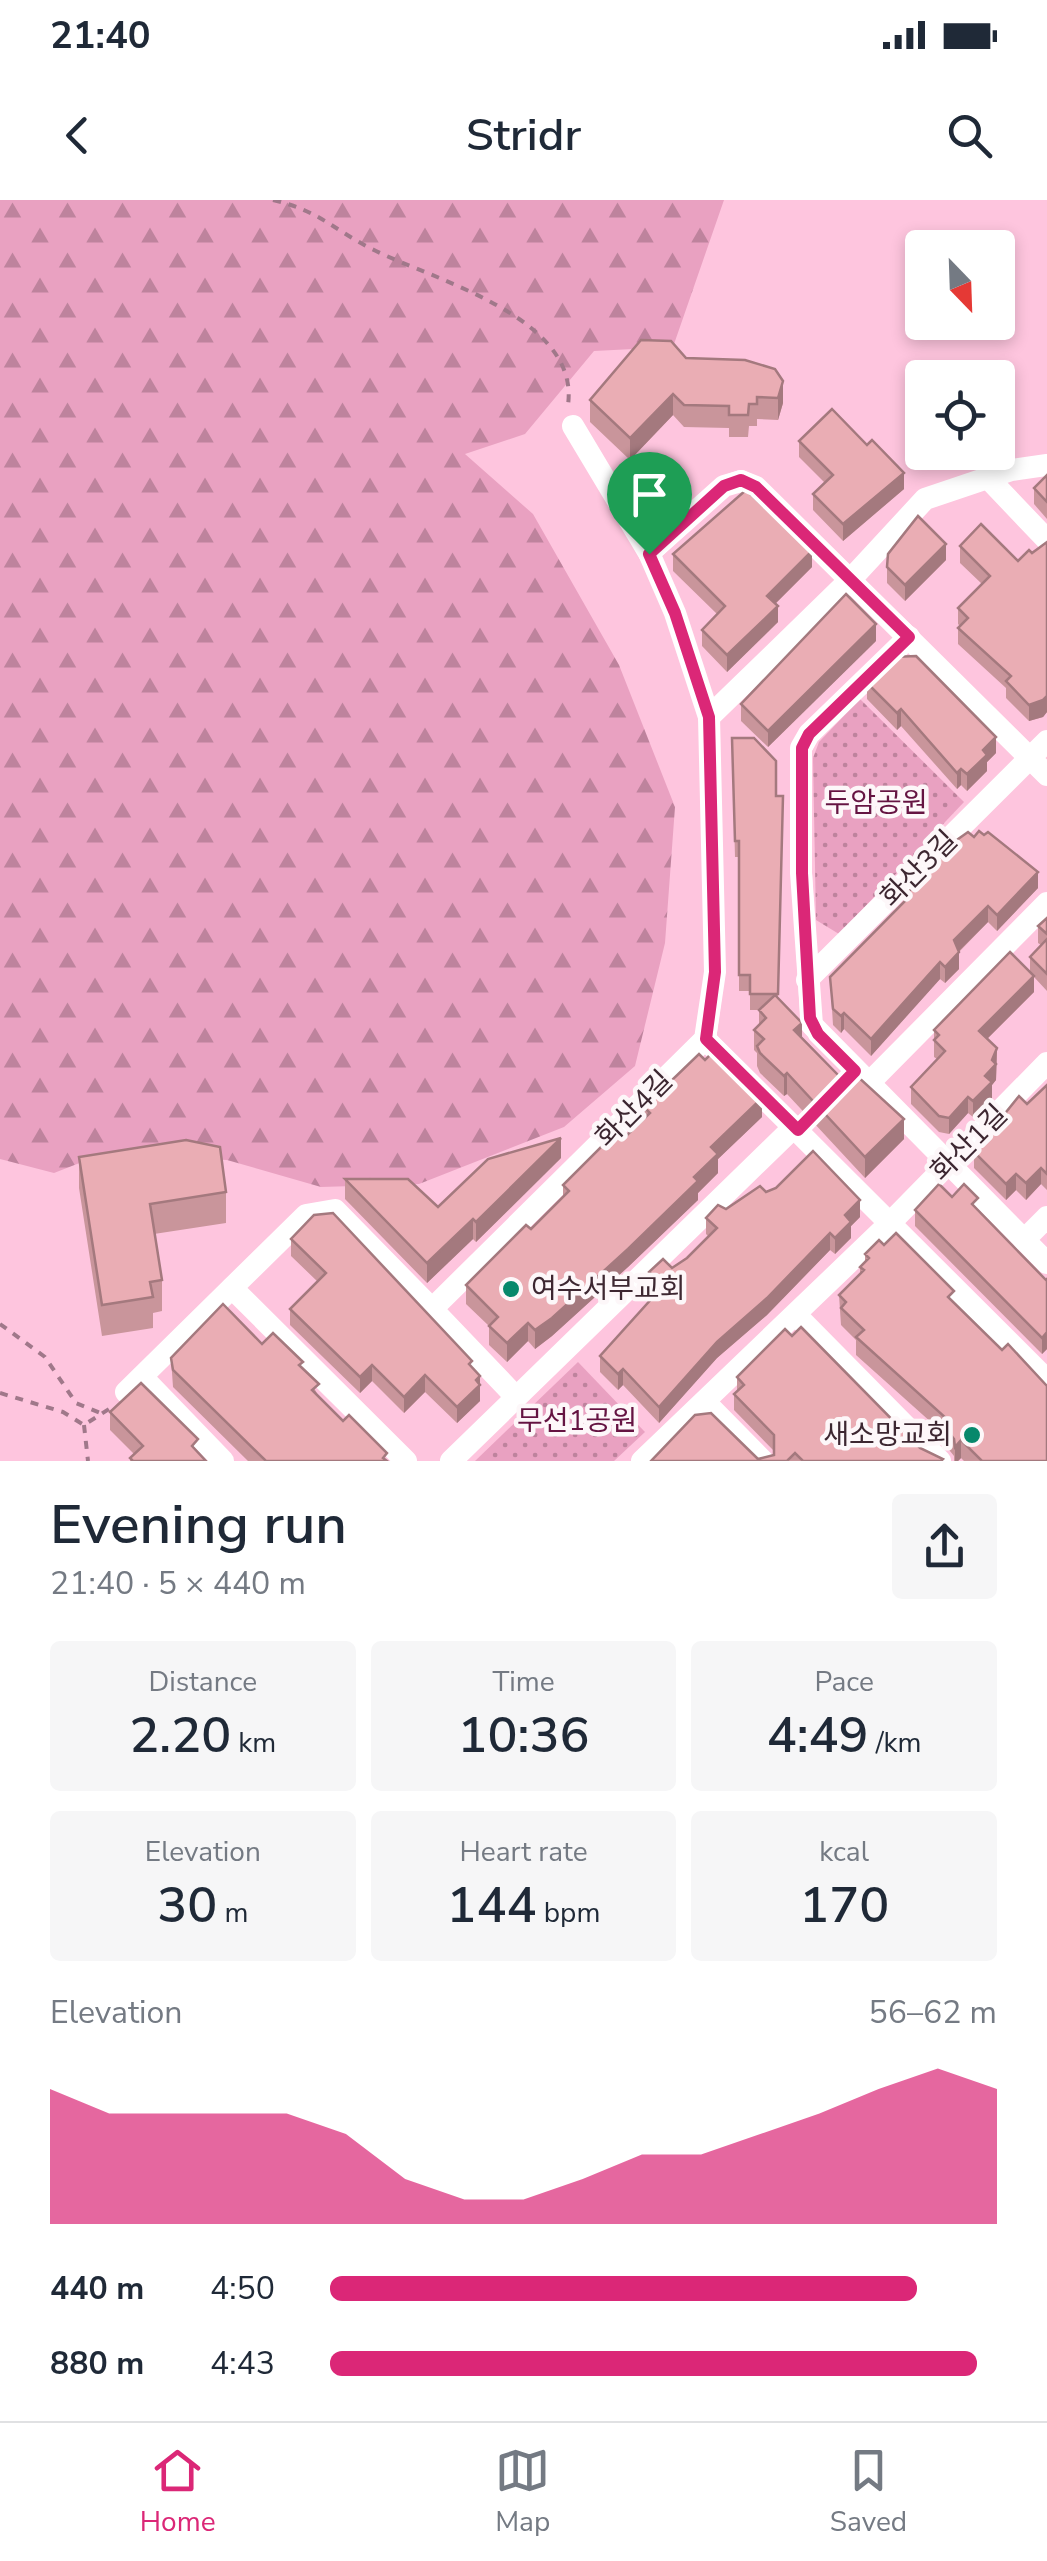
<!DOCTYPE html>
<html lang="en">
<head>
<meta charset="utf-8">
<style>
	body { margin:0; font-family:"Nunito Sans","Noto Sans KR",sans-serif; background:#f6f6f7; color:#1f2937; height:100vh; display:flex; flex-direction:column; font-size:38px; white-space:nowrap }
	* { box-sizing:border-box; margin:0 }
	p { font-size:32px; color:#747a83 }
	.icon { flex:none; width:55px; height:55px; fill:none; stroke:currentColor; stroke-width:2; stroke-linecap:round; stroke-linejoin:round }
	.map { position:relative; height:1261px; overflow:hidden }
	.sheet { display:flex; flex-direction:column; background:#fff; flex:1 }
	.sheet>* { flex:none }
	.needle { width:65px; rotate:157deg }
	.controls { position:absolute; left:905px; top:30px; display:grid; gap:20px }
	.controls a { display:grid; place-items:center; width:110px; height:110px; border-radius:10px; background:#fff; box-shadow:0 5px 15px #0003; font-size:50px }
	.pin { position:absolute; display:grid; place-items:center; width:85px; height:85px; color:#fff; margin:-102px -42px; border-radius:50% 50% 50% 0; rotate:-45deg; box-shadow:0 0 10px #0007 }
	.pin .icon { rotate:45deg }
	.round { display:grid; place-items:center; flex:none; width:105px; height:105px; border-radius:10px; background:#f6f6f7 }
	.overview { display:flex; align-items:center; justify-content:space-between; height:170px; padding:0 50px }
	h1 { font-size:55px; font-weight:600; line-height:75px }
	.stats { display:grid; grid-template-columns:repeat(3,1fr); gap:15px; height:170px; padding:10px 50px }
	.stats div { display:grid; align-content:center; border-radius:10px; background:#f6f6f7; text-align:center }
	.stats b { font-size:50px; font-weight:600 }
	.stats small { font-size:28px; font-weight:400 }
	.stats p { font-size:28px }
	.chart { height:280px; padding:20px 50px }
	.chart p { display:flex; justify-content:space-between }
	.chart svg { width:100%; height:180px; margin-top:10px; fill:#db2777; opacity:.7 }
	ul { padding:0 50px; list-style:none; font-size:32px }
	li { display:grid; grid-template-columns:160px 120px 1fr; align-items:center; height:75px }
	li i { height:25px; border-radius:12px; background:#db2777 }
	.status { display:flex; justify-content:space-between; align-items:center; height:70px; padding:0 50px; background:#fff; direction:ltr }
	.status svg { height:28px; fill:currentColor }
	header { display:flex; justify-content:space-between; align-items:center; height:130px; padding:0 50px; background:#fff; font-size:45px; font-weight:600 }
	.tabs { display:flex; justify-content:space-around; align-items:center; height:140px; border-top:2px solid #e0e1e3; background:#fff; font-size:28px; color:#747a83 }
	.tabs a { display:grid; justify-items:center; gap:5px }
	.tabs .active { color:#db2777 }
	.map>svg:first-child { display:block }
	.forest { fill:url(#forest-firs) }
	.park { fill:url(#park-dots) }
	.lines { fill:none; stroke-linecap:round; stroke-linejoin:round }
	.path { stroke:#a0788a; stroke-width:4; stroke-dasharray:8 8; stroke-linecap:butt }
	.minor { stroke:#fff; stroke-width:22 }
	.wall { fill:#c9959b }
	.shaded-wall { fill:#a4797e }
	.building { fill:#eaadb4; stroke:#a4797e; stroke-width:2.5 }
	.route-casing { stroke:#fff; stroke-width:20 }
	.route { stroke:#db2777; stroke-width:12 }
	.poi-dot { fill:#07886b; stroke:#fdf7f9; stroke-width:4 }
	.labels { text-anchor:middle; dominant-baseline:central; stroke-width:9; stroke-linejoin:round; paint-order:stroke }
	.park-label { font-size:28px; fill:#651442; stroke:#fdf7f9 }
	.street-label { font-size:28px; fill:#3d2731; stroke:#fdf7f9 }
	.poi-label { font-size:28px; fill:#3d2731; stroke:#fdf7f9; text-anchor:start }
</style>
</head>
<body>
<div class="status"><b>21:40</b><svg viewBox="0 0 49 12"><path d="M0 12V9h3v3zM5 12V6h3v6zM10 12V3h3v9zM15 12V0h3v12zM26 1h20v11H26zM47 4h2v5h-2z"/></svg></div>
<header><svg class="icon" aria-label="back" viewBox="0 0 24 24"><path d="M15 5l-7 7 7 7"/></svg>Stridr<svg class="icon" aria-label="search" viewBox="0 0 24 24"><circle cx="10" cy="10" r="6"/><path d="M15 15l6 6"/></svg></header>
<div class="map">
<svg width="1047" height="1261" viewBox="0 0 1047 1261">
	<defs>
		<pattern id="forest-firs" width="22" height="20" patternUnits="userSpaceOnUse" patternTransform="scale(2.5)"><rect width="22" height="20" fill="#e9a1c1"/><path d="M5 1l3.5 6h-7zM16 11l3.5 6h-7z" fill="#be839d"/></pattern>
		<pattern id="park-dots" width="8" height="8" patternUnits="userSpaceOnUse" patternTransform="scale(2.5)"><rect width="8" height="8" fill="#e9a1c1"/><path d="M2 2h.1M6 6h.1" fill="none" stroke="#be839d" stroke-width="1.8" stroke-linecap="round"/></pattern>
	</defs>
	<rect width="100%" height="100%" fill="#fec5de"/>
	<polygon class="forest" points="0,0 724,0 673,147 594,151 525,234 465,254 533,314 619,465 675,607 665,743 635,866 564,927 419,984 321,987 227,960 100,955 54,973 0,959"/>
	<g class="park">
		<polygon points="860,499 964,602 839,734 816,720 813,558 819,542"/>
		<polygon points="578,1162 645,1232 614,1261 475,1261"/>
	</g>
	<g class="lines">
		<g class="path">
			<path d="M273 0C321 11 336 32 376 51 437 81 580 118 568 205"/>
			<polyline points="0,1124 45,1157 76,1203 103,1214"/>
			<polyline points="0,1193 63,1212 84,1225 109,1209"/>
			<polyline points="84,1225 88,1261"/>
		</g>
		<g class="minor">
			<polyline points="573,226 649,353 724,286 741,281 756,287 1047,575"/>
			<polyline points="987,277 1047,340"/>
			<polyline points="649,353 675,413 709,517"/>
			<polyline points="909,437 809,534 801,548 801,673 812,825 1047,1063"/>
			<polyline points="807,780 1047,541"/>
			<polyline points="705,839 1047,1180"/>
			<polyline points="868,884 1047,703"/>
			<polyline points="1024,1040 1047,1017"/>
			<polyline points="232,1088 406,1261"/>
			<polyline points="432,1109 516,1197"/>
			<polyline points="796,1115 940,1261"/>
			<polyline points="142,1177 223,1261"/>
			<polyline points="126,1192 306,1015 335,1010 432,1109 705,839 715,772 709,517 852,378 925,299 1011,270 1047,265"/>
			<polyline points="705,1202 763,1261"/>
			<polyline points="451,1261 794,927"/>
			<polyline points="642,1261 890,1023 1047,863"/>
		</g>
	</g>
	<g class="wall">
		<polygon points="686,158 745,160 783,203 778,220 757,219 757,226 749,226 748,237 729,237 729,228 684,227 673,215 630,260 590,222 590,200"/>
		<polygon points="799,241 904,289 843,341 813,310 813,294 825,283 799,257"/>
		<polygon points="1047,275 1047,319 1034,304 1034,288"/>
		<polygon points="1047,342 1047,512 1043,517 1029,521 1006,498 1006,488 958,444 958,428 960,426 958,424 958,408 982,384 960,363 960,346 1018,361 1032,353"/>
		<polygon points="673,354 812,367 775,404 778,422 727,472 702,446 702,430 717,414 673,371"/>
		<polygon points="946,360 905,401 887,383 887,367"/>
		<polygon points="876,441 768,547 741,521 741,504"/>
		<polygon points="867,483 996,553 987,562 987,571 967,591 961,585 957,589 901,526 897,530 867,499"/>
		<polygon points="732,538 776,596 778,798 802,837 843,880 904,939 865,978 787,894 784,896 760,873 757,866 757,853 754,850 754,830 759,825 759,810 750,810 750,791 739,791 739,657 735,657"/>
		<polygon points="1038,688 997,731 988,722 959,752 959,769 945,783 940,779 871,856 844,829 841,833 833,825 830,777 906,700 906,695"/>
		<polygon points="1047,718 1047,791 1034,777 1034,792 987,839 997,848 996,880 992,885 992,898 973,917 968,913 949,934 939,932 911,904 911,887 937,859 934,857 934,830 1030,772 1030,757 1041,745 1038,743 1038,726"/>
		<polygon points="1047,885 1047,990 1041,984 1026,1000 1016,990 1006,1000 974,968 974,952"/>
		<polygon points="644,907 762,917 718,959 718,973 698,993 698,1000 628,1067 552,1136 535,1149 528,1141 507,1162 489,1145 489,1126 466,1104 466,1085 531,1029 563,997 563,985 624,938 644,918"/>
		<polygon points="79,957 226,992 226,1023 154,1034 162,1080 162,1111 153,1113 153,1128 102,1136 79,988"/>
		<polygon points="561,958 476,1042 473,1039 427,1083 345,999 345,979 438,1007"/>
		<polygon points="766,992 860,1017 851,1026 851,1038 835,1054 830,1050 767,1115 717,1158 659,1223 623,1185 618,1190 600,1172 600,1156 656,1095 649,1089 649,1072 672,1068 687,1058 708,1036 706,1034 706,1018"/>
		<polygon points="952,997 978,1010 1046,1080 1047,1079 1047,1149 1042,1154 915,1026 915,1010"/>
		<polygon points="291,1039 472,1167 480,1176 480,1201 457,1223 425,1192 404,1213 372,1181 360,1193 290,1125 290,1109 318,1082 291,1056"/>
		<polygon points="865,1054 954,1102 1047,1261 964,1261 961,1258 958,1261 954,1261 954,1256 942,1241 942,1232 856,1155 856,1140 841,1125 839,1095 860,1073 860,1067 865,1063"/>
		<polygon points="262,1144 303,1168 319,1197 387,1261 248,1261 173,1187 171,1158"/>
		<polygon points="737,1177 920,1248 943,1261 651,1261 758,1259 774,1255 774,1251 734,1210 734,1194 737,1191"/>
		<polygon points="110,1212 198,1253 206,1261 130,1261 130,1258 134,1254 110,1230"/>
	</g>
	<g class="shaded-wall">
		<polygon points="783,181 783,203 778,220 778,198"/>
		<polygon points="673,194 673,215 630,260 630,238"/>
		<polygon points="904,273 904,289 843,341 843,324"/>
		<polygon points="946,344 946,360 905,401 905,385"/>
		<polygon points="812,351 812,367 767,412 767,396"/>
		<polygon points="778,406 778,422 727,472 727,455"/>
		<polygon points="876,424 876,441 768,547 768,531"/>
		<polygon points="1047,496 1047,512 1043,517 1029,521 1029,505"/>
		<polygon points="901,509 901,526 897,530 897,513"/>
		<polygon points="996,537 996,553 987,562 987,571 967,591 967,574 983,550"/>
		<polygon points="961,569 961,585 957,589 957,573"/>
		<polygon points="1038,672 1038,688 997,731 997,715"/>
		<polygon points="988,706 988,722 954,756 954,740"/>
		<polygon points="959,752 959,769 945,783 945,767"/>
		<polygon points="940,762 940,779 871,856 871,839"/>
		<polygon points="1034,776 1034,792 979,847 979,831"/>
		<polygon points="844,813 844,829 841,833 841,816"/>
		<polygon points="802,823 802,843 794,830"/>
		<polygon points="997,848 996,880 992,885 992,898 973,917 973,901"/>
		<polygon points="787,873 787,894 784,896 784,876"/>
		<polygon points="968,897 968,913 949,934 949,918"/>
		<polygon points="762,898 762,917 718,959 718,973 698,993 698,1000 628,1067 552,1136 535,1149 535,1130 694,977 711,947"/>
		<polygon points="904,919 904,939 865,978 865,957"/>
		<polygon points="561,938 561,958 476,1042 476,1022"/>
		<polygon points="1041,968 1041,984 1026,1000 1026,983"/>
		<polygon points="1016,974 1016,990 1006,1000 1006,984"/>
		<polygon points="860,1000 860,1017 851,1026 851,1038 835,1054 835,1038 845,1015"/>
		<polygon points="473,1019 473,1039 427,1083 427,1063"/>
		<polygon points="830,1033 830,1050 767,1115 717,1158 659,1223 659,1207 717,1142"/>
		<polygon points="528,1123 528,1141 507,1162 507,1143"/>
		<polygon points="1047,1132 1047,1149 1042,1154 1042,1138"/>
		<polygon points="372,1165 372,1181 360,1193 360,1177"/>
		<polygon points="623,1169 623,1185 618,1190 618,1174"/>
		<polygon points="425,1175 425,1192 404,1213 404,1197"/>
		<polygon points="480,1176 480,1201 457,1223 457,1207"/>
		<polygon points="961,1240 961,1258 958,1261 955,1261 955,1247"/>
	</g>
	<g class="building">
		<polygon points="641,140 671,141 686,158 745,160 775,169 783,181 778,198 757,197 757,204 749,204 748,215 729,215 729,206 684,205 673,194 630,238 590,200"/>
		<polygon points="832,209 867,245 872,240 904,273 843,324 813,294 833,275 799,241"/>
		<polygon points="1047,275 1047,302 1034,288"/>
		<polygon points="746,290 812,351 767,396 778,406 727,455 702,430 725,406 673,354"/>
		<polygon points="918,316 946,344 905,385 887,367 888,354"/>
		<polygon points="981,324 1018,361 1029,350 1032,353 1047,342 1047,496 1043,500 1029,505 1006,481 1011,476 958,428 968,418 958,408 990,376 960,346"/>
		<polygon points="846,394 876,424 768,531 741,504"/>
		<polygon points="916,456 996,537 983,550 987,555 967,574 961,569 957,573 901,509 897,513 867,483 893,457"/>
		<polygon points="732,538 754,538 776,561 776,596 783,596 778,794 750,794 750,775 739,775 739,641 735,641"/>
		<polygon points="979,631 984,635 988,632 1038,672 997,715 988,706 954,740 959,752 945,767 940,762 871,839 844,813 841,816 833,809 830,777 909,697 906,695 954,642 968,632 974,637"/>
		<polygon points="1047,718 1047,734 1038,726"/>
		<polygon points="1047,739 1047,774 1030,757"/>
		<polygon points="1010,752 1034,776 979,831 997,848 992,860 996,864 985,876 992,882 973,901 968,897 949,918 939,916 911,887 945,851 934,840 939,835 934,830"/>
		<polygon points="775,795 802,823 794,830 843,880 843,863 904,919 865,957 787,873 784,876 760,853 757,846 764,839 754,830 766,818 759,810"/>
		<polygon points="712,853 762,898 711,947 718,954 694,977 698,981 628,1049 552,1118 535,1130 528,1123 507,1143 489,1126 498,1117 466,1085 526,1025 531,1029 569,991 563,985 617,931 624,938 650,913 644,907 699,854 705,860"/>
		<polygon points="1047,885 1047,974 1041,968 1026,983 1016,974 1006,984 974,952 1019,896 1027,904"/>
		<polygon points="561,938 476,1022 473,1019 427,1063 345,979 408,979 438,1007 488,959"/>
		<polygon points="186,940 220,947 226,992 150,1004 162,1080 150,1082 153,1097 102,1105 79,957"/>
		<polygon points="813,951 860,1000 845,1015 851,1022 835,1038 830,1033 767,1098 717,1142 659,1207 623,1169 618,1174 600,1156 663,1086 649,1072 663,1059 672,1068 687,1058 717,1028 706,1018 718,1005 726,1009 760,986 766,992 776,988"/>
		<polygon points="939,984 952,997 964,984 978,998 972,1004 1046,1080 1047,1079 1047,1132 1042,1138 915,1010"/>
		<polygon points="333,1013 472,1161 469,1164 480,1176 476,1180 480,1185 457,1207 425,1175 404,1197 372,1165 360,1177 290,1109 326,1073 291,1039 314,1015"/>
		<polygon points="896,1033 954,1091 948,1097 1002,1150 1008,1144 1047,1186 1047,1261 982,1261 961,1240 955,1247 954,1239 942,1224 947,1219 856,1137 864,1130 841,1108 846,1102 839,1095 864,1070 860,1067 869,1058 865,1054 879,1040 884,1045"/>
		<polygon points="223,1104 262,1144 273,1133 303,1162 299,1165 319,1184 312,1190 343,1221 349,1215 387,1253 383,1258 387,1261 266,1261 173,1170 171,1158"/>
		<polygon points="801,1127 920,1248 943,1259 941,1261 803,1261 795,1253 787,1261 651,1261 695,1215 711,1213 758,1259 774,1255 774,1235 734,1194 744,1185 737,1177 785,1129 792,1136"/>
		<polygon points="141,1183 198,1239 192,1246 206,1261 133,1261 130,1258 143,1246 110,1212"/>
	</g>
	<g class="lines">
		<defs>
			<polygon id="route" points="741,280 756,287 909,437 809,534 802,548 802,673 810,818 818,834 855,871 798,930 706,839 715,772 709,517 675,413 649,354 724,286"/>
		</defs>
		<use href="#route" class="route-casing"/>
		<use href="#route" class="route"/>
	</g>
	<g class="poi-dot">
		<circle cx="511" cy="1089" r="10"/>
		<circle cx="972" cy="1235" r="10"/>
	</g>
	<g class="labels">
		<g class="park-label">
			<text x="876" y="603">두암공원</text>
			<text x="577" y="1221">무선1공원</text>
		</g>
		<g class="street-label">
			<text transform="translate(919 669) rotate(-45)">화산3길</text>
			<text transform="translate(634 909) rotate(-45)">화산4길</text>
			<text transform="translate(969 943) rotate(-45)">화산1길</text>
		</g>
		<g class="poi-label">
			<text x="531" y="1089">여수서부교회</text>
			<text x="952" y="1235" text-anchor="end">새소망교회</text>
		</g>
	</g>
</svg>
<div class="controls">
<a><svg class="needle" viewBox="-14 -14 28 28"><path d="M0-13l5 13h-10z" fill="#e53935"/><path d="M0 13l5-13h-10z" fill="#747a83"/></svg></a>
<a><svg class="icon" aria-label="locate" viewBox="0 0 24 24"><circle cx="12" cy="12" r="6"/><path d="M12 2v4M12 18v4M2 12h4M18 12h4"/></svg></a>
</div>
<div class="pin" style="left:649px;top:354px;background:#1e9e55"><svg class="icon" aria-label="arrive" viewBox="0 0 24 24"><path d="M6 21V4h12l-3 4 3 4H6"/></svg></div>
</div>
<section class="sheet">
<div class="overview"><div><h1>Evening run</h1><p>21:40 · 5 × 440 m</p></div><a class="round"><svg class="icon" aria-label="share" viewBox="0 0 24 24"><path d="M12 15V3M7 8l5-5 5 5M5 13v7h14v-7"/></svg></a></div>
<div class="stats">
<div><p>Distance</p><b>2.20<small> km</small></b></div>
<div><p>Time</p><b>10:36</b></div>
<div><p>Pace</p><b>4:49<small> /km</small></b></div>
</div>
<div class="stats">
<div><p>Elevation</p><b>30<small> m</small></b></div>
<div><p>Heart rate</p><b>144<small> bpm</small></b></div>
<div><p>kcal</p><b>170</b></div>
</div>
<div class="chart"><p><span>Elevation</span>56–62 m</p>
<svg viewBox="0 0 160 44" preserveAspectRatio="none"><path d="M0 44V11L10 17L20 17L30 17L40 17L50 22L60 33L70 38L80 38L90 33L100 27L110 27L120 22L130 17L140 11L150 6L160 11V44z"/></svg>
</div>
<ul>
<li><b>440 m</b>4:50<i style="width:88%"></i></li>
<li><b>880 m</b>4:43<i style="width:97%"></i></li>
</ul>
</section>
<nav class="tabs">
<a class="active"><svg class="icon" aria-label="home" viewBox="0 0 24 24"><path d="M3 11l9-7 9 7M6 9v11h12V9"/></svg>Home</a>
<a><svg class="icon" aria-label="map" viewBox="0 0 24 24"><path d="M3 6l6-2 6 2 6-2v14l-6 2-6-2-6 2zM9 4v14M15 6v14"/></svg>Map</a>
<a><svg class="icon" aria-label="saved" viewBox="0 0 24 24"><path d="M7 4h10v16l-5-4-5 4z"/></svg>Saved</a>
</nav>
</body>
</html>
